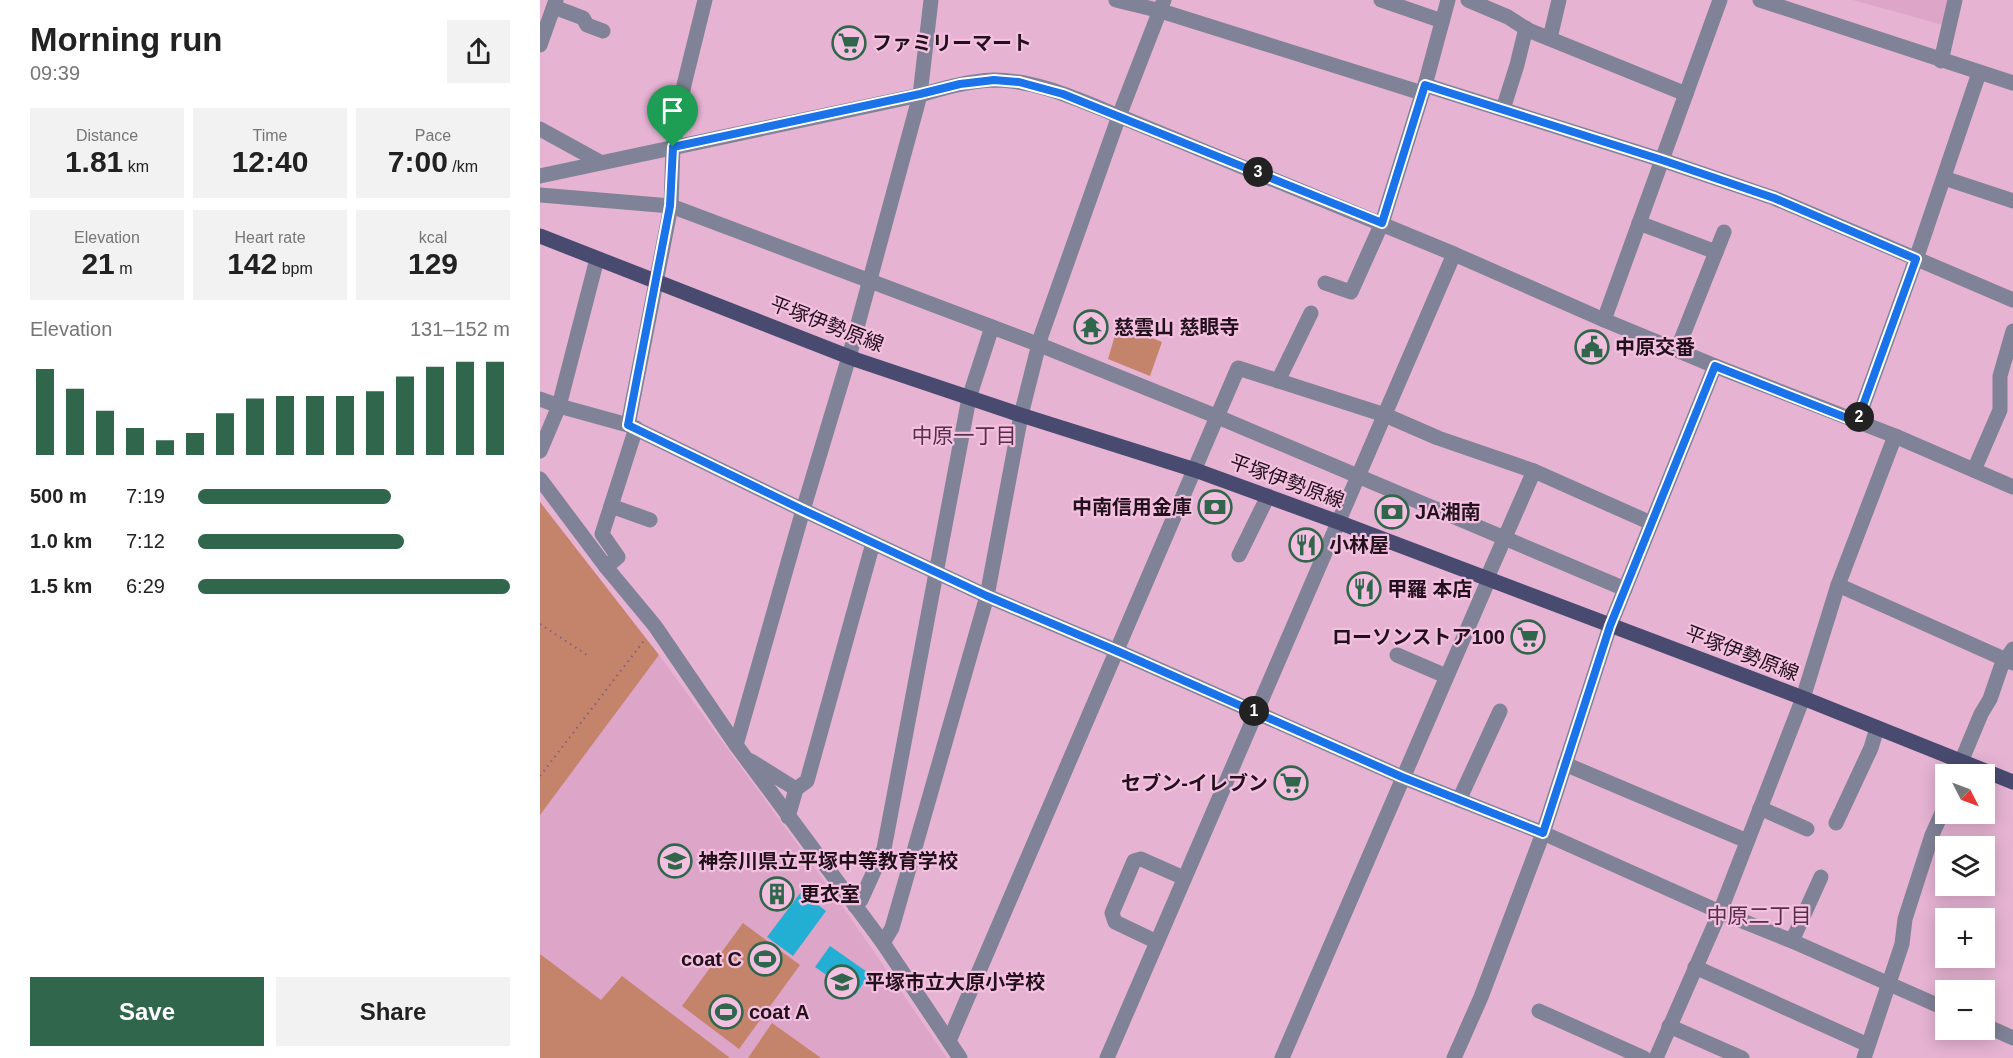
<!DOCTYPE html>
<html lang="en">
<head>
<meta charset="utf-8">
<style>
	body { margin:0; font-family:Helvetica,"Noto Sans JP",sans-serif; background:#f2f2f2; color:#222; height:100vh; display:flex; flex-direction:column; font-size:22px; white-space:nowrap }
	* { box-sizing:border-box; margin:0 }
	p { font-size:20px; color:#767676 }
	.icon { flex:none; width:33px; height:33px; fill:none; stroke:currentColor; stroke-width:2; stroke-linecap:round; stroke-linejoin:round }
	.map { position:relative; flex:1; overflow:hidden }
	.details { display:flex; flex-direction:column; background:#fff; width:540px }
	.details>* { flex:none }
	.needle { width:39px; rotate:132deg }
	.controls { position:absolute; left:1395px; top:764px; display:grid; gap:12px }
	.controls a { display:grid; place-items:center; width:60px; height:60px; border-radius:0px; background:#fff; box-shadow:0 3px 15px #0003; font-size:30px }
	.pin { position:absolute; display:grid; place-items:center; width:51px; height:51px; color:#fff; margin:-62px -26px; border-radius:50% 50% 50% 0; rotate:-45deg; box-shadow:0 0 6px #0007 }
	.pin .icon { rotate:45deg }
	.km { position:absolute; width:30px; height:30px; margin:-15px; border-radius:50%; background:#222; color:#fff; font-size:16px; line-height:30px; text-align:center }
	.round { display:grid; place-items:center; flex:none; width:63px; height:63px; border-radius:0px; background:#f2f2f2 }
	.head { display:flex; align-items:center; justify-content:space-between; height:102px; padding:0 30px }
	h1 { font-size:33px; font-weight:600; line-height:45px }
	.stats { display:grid; grid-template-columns:repeat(3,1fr); gap:9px; height:102px; padding:6px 30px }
	.stats div { display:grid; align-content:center; border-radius:0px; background:#f2f2f2; text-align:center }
	.stats b { font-size:30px; font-weight:600 }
	.stats small { font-size:16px; font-weight:400 }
	.stats p { font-size:16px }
	.chart { height:168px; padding:12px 30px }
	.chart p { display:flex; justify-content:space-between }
	.chart svg { width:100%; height:108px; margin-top:6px; stroke:#30664c; stroke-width:6 }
	.primary-button { display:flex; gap:12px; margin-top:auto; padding:12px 30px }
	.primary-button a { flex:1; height:69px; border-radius:0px; background:#30664c; color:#fff; font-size:24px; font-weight:600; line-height:69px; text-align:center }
	.primary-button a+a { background:#f2f2f2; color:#222 }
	ul { padding:0 30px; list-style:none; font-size:20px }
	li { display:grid; grid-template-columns:96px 72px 1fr; align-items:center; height:45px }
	li i { height:15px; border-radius:8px; background:#30664c }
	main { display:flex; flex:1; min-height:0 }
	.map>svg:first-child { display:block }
	.built { fill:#dda5c8 }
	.green { fill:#c4836b }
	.water { fill:#23aed3 }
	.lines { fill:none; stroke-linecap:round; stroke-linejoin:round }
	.path { stroke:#826076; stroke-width:2; stroke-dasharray:1.5 4.5; stroke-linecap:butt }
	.minor { stroke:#808297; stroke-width:15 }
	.major { stroke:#484a6f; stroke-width:15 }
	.route-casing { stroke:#fff; stroke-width:12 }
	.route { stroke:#1a73e8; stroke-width:8 }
	.labels { text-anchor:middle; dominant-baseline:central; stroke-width:4.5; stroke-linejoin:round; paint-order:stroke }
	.poi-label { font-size:20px; font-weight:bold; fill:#22101c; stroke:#f3c0e0; text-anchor:start }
	.street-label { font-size:20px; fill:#22101c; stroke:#f3c0e0 }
	.neighbourhood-label { font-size:21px; fill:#572e49; stroke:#f3c0e0 }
</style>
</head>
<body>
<main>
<section class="details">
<div class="head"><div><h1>Morning run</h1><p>09:39</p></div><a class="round"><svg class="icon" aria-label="share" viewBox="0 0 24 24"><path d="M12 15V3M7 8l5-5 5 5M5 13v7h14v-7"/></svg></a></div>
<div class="stats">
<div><p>Distance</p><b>1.81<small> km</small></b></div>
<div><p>Time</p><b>12:40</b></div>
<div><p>Pace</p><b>7:00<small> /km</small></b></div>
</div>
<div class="stats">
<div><p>Elevation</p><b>21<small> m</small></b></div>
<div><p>Heart rate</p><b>142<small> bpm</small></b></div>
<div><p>kcal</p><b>129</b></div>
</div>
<div class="chart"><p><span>Elevation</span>131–152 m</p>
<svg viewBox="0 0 160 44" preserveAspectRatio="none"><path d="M5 44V9M15 44V17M25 44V26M35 44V33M45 44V38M55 44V35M65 44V27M75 44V21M85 44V20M95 44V20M105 44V20M115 44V18M125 44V12M135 44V8M145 44V6M155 44V6"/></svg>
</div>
<ul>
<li><b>500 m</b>7:19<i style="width:62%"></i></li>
<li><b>1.0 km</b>7:12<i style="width:66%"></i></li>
<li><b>1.5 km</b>6:29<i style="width:100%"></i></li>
</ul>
<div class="primary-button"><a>Save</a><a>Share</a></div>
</section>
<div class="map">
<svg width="1473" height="1058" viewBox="0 0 1473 1058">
	<rect width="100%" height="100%" fill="#e6b3d3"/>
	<g class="built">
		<polygon points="1313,0 1408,0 1403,25"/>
		<polygon points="119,655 303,907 407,1058 0,1058 0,815"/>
	</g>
	<g class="green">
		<polygon points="578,325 622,342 610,376 568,359"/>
		<polygon points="0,502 119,655 0,815"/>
		<polygon points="203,923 260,965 199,1049 142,1006"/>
		<polygon points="0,954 61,1000 82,976 190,1058 0,1058"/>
		<polygon points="232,1023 281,1058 208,1058"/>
	</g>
	<g class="water">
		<polygon points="261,892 286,911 253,956 227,937"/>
		<polygon points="290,946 330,974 315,995 275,967"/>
	</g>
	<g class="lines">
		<g class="path">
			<polyline points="0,624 50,657"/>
			<polyline points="0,776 106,638"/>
		</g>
		<g class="minor">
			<polyline points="576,0 621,11 882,93"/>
			<polyline points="841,0 902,21"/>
			<polyline points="928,0 968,17 988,30 1146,94"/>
			<polyline points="1220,0 1473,83"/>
			<polyline points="14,7 43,18 47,25 63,31"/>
			<polyline points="1010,38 1019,0"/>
			<polyline points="0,45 16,0"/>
			<polyline points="1401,61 1415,0"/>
			<polyline points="885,85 1122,160 1234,198 1473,300"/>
			<polyline points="963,109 977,65 986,28"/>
			<polyline points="0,129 60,162"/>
			<path d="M0 176 380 95C404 88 428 81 454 80 497 80 539 100 579 116L914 254 1064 320 1175 366 1355 436 1473 487"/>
			<polyline points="1404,178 1473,201"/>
			<polyline points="0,195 131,206 500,345 678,417 1085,589"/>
			<polyline points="1099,223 1176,252"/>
			<polyline points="785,283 811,292 842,223 885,85 908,0"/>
			<polyline points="1064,320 1180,0"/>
			<polyline points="1137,350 1184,232"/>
			<polyline points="738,381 771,313"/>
			<polyline points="0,399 19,406 88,425 263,510 447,596 577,651 862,777 1003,833 1180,912 1252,941 1406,1009"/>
			<polyline points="1317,422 1376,259 1439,73"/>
			<polyline points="88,425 131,206 133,147 144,85 165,0"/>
			<polyline points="0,451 19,406 57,259"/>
			<polyline points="1434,470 1460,410 1460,376 1473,331"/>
			<polyline points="0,479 66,567 115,626 196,745 343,943 420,1058"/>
			<polyline points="71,506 110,520"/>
			<polyline points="699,555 728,496"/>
			<polyline points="66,567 78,557 62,534 96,428"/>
			<polyline points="947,578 994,471"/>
			<polyline points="1298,585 1473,663"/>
			<polyline points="857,655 906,676"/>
			<polyline points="196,745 263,510 309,357 380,95 391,0"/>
			<polyline points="211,761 256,789"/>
			<polyline points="1025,764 1207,841"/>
			<polyline points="1416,774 1441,714 1450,699 1461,667 1473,649"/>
			<polyline points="919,800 960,711"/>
			<polyline points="1220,808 1267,829"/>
			<polyline points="248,817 256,789 267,781 333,543"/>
			<polyline points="1296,823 1331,748 1337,728"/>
			<polyline points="315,906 321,900 344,849 429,398 452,327"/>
			<polyline points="1252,941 1281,877"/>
			<polyline points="617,942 575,922 572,913 594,861 601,859 644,878"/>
			<polyline points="343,943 352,928 447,596 481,415 501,336 579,116 624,0"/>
			<polyline points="1155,967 1328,1045"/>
			<polyline points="999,1011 1104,1058"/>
			<polyline points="1444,1025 1473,1038"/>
			<polyline points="1129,1026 1202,1058"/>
			<polyline points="409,1041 698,368 845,415 898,438 994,471 1111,523"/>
			<polyline points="567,1058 914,254"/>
			<polyline points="742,1058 949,579"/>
			<polyline points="914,1058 941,997 1003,833 1070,626 1175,366"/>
			<polyline points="1116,1058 1180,912 1263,698 1298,585 1355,436"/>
			<polyline points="1324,1058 1362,944 1365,919 1392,835 1406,804"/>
		</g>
		<polyline class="major" points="0,236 317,360 481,415 655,470 798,522 1263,698 1473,782"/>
	</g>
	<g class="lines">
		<defs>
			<polygon id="route" points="454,80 479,82 523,94 842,223 885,85 1122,160 1234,198 1376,259 1317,422 1175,366 1070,626 1003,833 862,777 577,651 447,596 263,510 88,425 130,206 133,147 380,94 420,84"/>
		</defs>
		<use href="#route" class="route-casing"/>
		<use href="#route" class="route"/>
	</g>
	<defs>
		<symbol id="supermarket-ring" viewBox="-11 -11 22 22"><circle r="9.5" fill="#f3c0e0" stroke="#30664c" stroke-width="1.5"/><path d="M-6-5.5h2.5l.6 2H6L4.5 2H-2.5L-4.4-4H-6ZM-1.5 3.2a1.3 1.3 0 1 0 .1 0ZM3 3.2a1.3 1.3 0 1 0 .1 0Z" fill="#30664c"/></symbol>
		<symbol id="temple-ring" viewBox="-11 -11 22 22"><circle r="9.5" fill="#f3c0e0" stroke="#30664c" stroke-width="1.5"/><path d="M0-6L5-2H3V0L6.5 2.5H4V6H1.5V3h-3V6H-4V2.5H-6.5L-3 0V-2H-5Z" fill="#30664c"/></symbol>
		<symbol id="civic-ring" viewBox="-11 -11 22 22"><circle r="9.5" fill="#f3c0e0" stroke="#30664c" stroke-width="1.5"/><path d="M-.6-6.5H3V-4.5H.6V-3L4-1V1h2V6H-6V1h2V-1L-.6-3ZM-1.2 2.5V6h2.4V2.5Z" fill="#30664c"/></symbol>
		<symbol id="bank-ring" viewBox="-11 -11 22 22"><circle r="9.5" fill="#f3c0e0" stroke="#30664c" stroke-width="1.5"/><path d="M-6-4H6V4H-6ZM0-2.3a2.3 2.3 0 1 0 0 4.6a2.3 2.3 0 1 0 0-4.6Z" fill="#30664c"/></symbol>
		<symbol id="restaurant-ring" viewBox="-11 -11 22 22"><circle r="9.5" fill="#f3c0e0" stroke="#30664c" stroke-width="1.5"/><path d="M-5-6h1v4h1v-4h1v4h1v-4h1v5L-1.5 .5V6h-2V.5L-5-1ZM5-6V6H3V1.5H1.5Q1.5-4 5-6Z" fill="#30664c"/></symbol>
		<symbol id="school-ring" viewBox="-11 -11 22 22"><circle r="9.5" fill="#f3c0e0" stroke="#30664c" stroke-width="1.5"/><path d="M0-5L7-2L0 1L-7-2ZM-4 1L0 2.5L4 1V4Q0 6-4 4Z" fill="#30664c"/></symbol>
		<symbol id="building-ring" viewBox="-11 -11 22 22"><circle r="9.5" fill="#f3c0e0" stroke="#30664c" stroke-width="1.5"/><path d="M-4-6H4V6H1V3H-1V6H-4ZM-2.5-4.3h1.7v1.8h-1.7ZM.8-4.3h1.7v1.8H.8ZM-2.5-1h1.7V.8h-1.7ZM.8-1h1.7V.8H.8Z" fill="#30664c"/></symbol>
		<symbol id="stadium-ring" viewBox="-11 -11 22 22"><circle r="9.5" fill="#f3c0e0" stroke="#30664c" stroke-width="1.5"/><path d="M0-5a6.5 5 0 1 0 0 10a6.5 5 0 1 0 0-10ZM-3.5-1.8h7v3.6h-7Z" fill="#30664c"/></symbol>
	</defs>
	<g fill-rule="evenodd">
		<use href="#supermarket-ring" x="290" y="24" width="38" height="38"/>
		<use href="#temple-ring" x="532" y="308" width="38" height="38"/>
		<use href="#civic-ring" x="1033" y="328" width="38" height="38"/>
		<use href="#bank-ring" x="656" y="488" width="38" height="38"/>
		<use href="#bank-ring" x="833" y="493" width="38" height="38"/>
		<use href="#restaurant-ring" x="747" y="526" width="38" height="38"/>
		<use href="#restaurant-ring" x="805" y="570" width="38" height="38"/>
		<use href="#supermarket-ring" x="969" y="618" width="38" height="38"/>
		<use href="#supermarket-ring" x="732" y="764" width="38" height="38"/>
		<use href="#school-ring" x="116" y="842" width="38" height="38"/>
		<use href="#building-ring" x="218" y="875" width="38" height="38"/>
		<use href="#stadium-ring" x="206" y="940" width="38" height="38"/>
		<use href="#school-ring" x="283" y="963" width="38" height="38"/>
		<use href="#stadium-ring" x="167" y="993" width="38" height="38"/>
	</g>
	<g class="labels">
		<g class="poi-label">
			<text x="332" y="43">ファミリーマート</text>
			<text x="574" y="327">慈雲山 慈眼寺</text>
			<text x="1075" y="347">中原交番</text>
			<text x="652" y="507" text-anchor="end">中南信用金庫</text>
			<text x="875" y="512">JA湘南</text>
			<text x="789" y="545">小林屋</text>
			<text x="847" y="589">甲羅 本店</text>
			<text x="965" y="637" text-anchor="end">ローソンストア100</text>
			<text x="728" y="783" text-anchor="end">セブン-イレブン</text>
			<text x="158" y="861">神奈川県立平塚中等教育学校</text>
			<text x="260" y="894">更衣室</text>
			<text x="202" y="959" text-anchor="end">coat C</text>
			<text x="325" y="982">平塚市立大原小学校</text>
			<text x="209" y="1012">coat A</text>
		</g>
		<g class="street-label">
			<text transform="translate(287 324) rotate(21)">平塚伊勢原線</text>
			<text transform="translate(747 481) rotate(20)">平塚伊勢原線</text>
			<text transform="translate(1202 653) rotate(21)">平塚伊勢原線</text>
		</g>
		<g class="neighbourhood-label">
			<text x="424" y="435">中原一丁目</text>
			<text x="1219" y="915">中原二丁目</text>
		</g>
	</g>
</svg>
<div class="controls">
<a><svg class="needle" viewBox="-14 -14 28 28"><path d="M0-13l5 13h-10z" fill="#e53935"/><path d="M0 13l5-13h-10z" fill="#767676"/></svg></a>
<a><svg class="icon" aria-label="layers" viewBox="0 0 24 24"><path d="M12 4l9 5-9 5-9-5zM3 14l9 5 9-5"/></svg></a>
<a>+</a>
<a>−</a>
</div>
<div class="pin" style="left:133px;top:147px;background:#1e9e55"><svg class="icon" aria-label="arrive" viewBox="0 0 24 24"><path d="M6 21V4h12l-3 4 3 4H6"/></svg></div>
<b class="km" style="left:714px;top:711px">1</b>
<b class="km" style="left:1319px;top:417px">2</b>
<b class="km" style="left:718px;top:172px">3</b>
</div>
</main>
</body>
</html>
